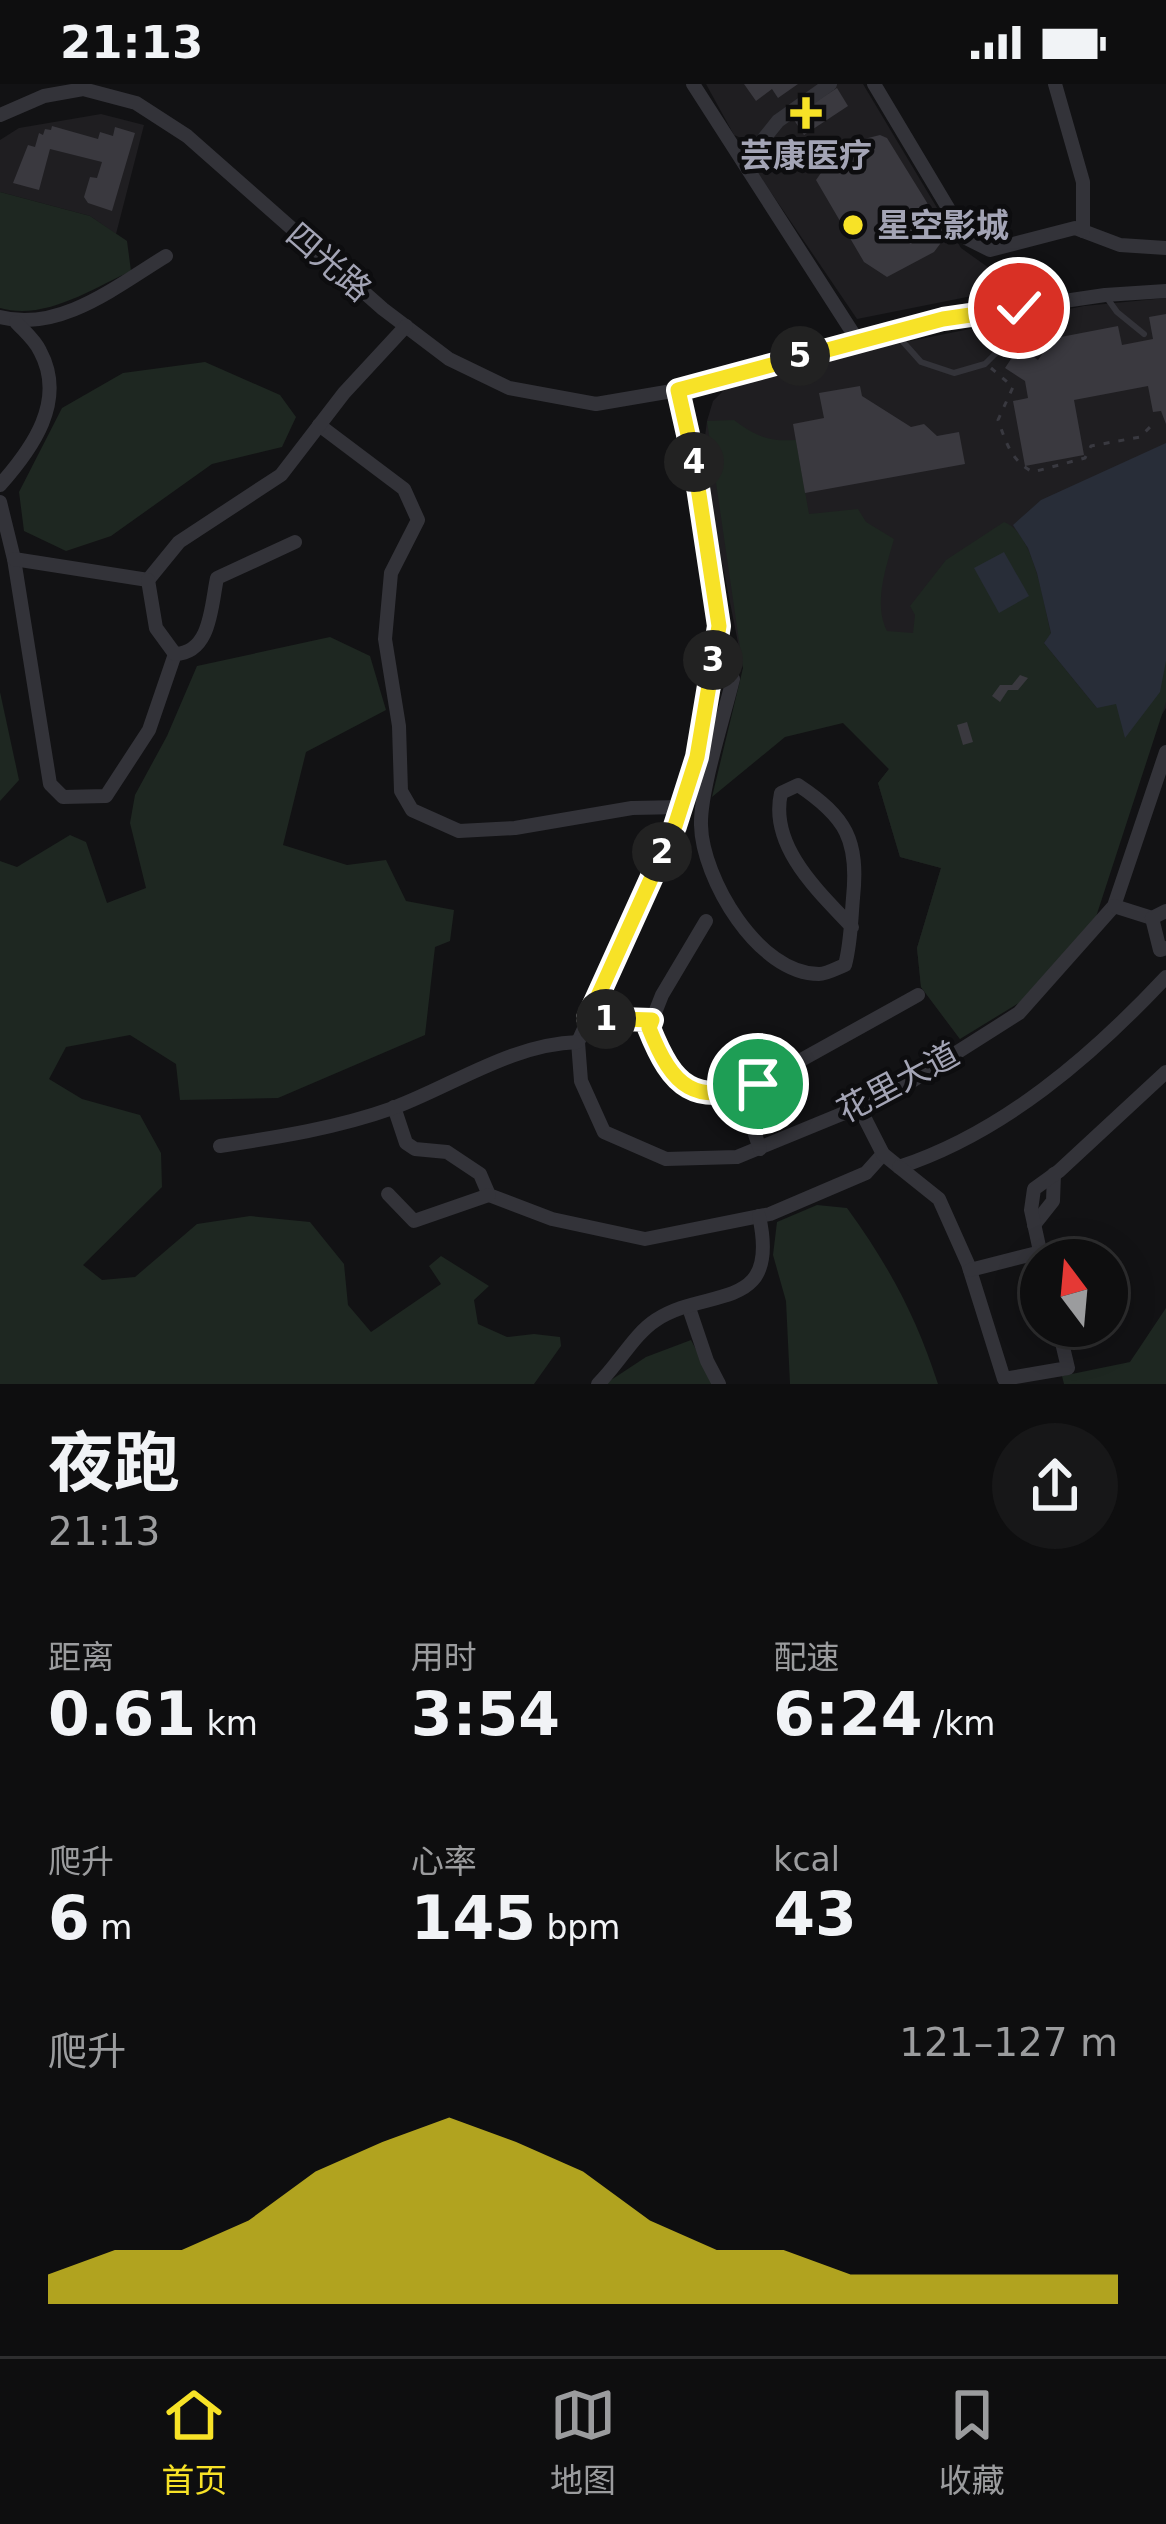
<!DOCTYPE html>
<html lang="zh">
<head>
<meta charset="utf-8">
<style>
	body { margin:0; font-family:"DejaVu Sans","Noto Sans SC",sans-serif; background:#171718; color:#f1f3f6; height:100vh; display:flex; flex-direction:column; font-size:45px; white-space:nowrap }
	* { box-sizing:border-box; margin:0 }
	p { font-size:39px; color:#9b9c9e }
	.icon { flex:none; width:66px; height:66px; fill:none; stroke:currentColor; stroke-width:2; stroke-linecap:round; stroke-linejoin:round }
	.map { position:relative; height:1300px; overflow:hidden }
	.drawer { display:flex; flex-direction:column; background:#0e0e0f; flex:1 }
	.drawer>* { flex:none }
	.needle { width:78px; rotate:344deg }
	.controls { position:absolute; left:1020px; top:1155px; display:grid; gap:24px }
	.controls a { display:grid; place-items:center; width:108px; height:108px; border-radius:50%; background:#0e0e0f; box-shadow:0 6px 30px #0003,0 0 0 3px #2e2e2f; font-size:60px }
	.pin { position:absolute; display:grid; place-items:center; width:102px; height:102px; color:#fff; margin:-51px; border:6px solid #fff; border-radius:50%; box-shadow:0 3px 12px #0007 }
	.km { position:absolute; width:60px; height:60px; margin:-30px; border-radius:50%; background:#222; color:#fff; font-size:33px; line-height:60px; text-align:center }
	.round { display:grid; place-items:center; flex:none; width:126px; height:126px; border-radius:63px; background:#171718 }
	.summary { display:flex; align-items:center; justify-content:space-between; height:204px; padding:0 48px }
	h1 { font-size:66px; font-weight:700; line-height:90px }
	.stats { display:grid; grid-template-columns:repeat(3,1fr); gap:18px; height:204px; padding:12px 48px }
	.stats div { display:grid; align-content:center }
	.stats b { font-size:60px; font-weight:700 }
	.stats small { font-size:33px; font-weight:400 }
	.stats p { font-size:33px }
	.chart { height:336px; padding:24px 48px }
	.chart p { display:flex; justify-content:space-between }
	.chart svg { width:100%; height:216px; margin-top:12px; fill:#f7e227; opacity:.7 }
	.status { display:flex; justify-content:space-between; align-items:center; height:84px; padding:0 60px; background:#0e0e0f; direction:ltr }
	.status svg { height:33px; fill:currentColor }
	.menu { display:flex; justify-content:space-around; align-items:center; height:168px; border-top:3px solid #2e2e2f; background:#0e0e0f; font-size:33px; color:#9b9c9e }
	.menu a { display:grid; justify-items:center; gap:6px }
	.menu .active { color:#f7e227 }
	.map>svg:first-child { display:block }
	.built { fill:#1f1e21 }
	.green { fill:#1e2721 }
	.water { fill:#282d38 }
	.building { fill:#3a393f }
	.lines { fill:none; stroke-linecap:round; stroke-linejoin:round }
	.path { stroke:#393940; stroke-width:3; stroke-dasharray:6 9; stroke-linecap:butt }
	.service { stroke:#333339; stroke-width:6 }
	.minor { stroke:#333339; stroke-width:14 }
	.route-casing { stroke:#fff; stroke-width:24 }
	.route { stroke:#f7e227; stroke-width:15 }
	.poi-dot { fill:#f7e227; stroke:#0d0d0f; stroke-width:4.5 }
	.labels { text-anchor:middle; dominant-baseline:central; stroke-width:9; stroke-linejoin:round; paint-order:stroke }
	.poi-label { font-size:33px; font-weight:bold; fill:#a3a4b5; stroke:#0d0d0f }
	.street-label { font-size:33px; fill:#a3a4b5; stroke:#0d0d0f }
</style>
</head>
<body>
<div class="status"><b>21:13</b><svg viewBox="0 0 49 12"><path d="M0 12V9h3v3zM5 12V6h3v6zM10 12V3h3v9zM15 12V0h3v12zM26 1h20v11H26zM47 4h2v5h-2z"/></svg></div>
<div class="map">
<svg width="1166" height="1300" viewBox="0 0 1166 1300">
	<rect width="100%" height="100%" fill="#121214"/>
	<g class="built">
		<polygon points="706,0 863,0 961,164 989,184 982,210 857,235 757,88 753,59 734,51"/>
		<polygon points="101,30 144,41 116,150 90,132 0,108 0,56 19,44"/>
		<polygon points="1166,214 1166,624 960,955 921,903 917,864 941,784 900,773 878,699 889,685 843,638 740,608 743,584 715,443 704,360 707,337 713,317 727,303 866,266 1084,222"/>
	</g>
	<g class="green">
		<path d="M0 108 90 132 127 157 131 187C92 205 44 237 0 224Z"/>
		<polygon points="205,278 280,311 296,333 282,363 212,380 111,452 66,467 24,447 19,408 62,324 123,289"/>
		<path d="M734 336C755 352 769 358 796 356L809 430 858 425 866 438 894 455C886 484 873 519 887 547L913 549 915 531 910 522 946 476 1004 438C1034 448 1044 521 1051 550L1044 559 1097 624 1166 577V618L1095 836 1022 917 960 955 921 903 917 864 941 784 900 773 878 699 889 685 843 639 785 653 712 713 743 584 707 337Z"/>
		<polygon points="330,553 370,572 386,626 306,668 283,761 347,781 386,776 406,817 454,826 450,857 435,863 425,951 278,1014 180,1016 176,980 130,951 66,963 49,995 82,1015 140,1031 161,1069 162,1103 83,1181 102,1196 135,1193 197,1140 250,1132 310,1138 344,1180 348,1221 371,1248 441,1200 429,1182 441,1172 489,1202 474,1216 478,1240 507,1253 534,1250 560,1253 561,1262 534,1300 0,1300 0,777 17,783 70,751 86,758 107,819 146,804 130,739 135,711 167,652 197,582"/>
		<polygon points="0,608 19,696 0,717"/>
		<path d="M817 1121 847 1124C889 1182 916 1232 938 1300H790L786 1217 773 1171 777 1138Z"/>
		<polygon points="1166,1224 1166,1300 1064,1300 1062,1292 1130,1278"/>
		<polygon points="691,1256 714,1300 605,1300 646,1273"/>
	</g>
	<g class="water">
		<polygon points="1166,359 1166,577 1160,608 1125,654 1116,620 1097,624 1044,559 1051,549 1037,489 1028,464 1013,441 1041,416"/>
		<polygon points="1004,468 1029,512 999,529 974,484"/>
	</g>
	<g class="building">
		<polygon points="744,0 798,0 778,14 772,5 756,17"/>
		<polygon points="837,4 848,22 804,51 792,33"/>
		<polygon points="52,42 98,55 100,48 113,52 115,43 135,49 112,127 88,119 84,113 90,93 97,94 102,78 50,65 39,106 13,99 28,61 35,63 39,49 43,51 45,45 51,46"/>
		<polygon points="880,51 887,54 934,130 943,156 934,168 887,193 864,178 816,96 828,79 848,76 864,55"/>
		<polygon points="1166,230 1166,340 1161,327 1153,328 1148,302 1074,316 1084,371 1025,382 1013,317 1028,314 1025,297 1005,284 1019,263 1038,276 1047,263 1045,256 1118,242 1122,261 1153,255 1149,233"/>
		<polygon points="860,302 862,312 911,343 924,340 937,352 959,348 965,380 805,409 793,340 824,334 819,309"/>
		<polygon points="1020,591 1028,594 1018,606 1008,606 1000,618 992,612 1000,601 1012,601"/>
		<polygon points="967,638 973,658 963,661 957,641"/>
	</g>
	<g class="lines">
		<path class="path" d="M991 284 1013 303 998 336C1006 358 1011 377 1033 388L1085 374 1091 362 1140 353 1155 338"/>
		<g class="service">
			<polyline points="1107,214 1117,228 1144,250"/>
			<polyline points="896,250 921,278 954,289 985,280 1012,253 1019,224"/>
		</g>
		<g class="minor">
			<polyline points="693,0 858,257"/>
			<polyline points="874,0 966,154 990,166 1075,144 1120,161 1166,164"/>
			<polyline points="1055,0 1083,98 1083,147"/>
			<polyline points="0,31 44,12 83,5 136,19 187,52 383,225 449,275 509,304 596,320 678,306 943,235 1105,211 1166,207"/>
			<polyline points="744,79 778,37 830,0"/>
			<path d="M0 233C60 249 118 201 166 172"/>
			<polyline points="678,306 694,377 719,542 697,673 675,743 578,958 581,997 604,1048 666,1075 737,1073 893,1009 1019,929 1114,822 1166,668"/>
			<polyline points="319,341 404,405 418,436 391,489 385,555 399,642 401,707 412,726 459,747 515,744 632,724 681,723"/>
			<path d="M0 401C32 365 67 317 40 267 35 256 24 247 16 238"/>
			<polyline points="0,418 14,475 50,700 63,713 106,712 149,646 175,570"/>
			<polyline points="14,475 148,496 179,458 281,391 344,309 406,242"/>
			<path d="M148 496 156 544 175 570C211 569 211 522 217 494L295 458"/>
			<path d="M714 569 733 595C724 632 700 707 701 741 702 794 758 890 819 890 827 890 837 884 845 881 851 858 851 837 853 814 859 756 846 733 798 701L781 709C769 762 818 807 852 843"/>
			<polyline points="1114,822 1152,834"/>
			<polyline points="1166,827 1152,834 1160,866 1166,864"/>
			<polyline points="706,837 662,911 649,944 676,996 699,1008 729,1010 758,1000 918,911"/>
			<polyline points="588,934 652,936"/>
			<polyline points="740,1006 760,1065"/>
			<polyline points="394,1023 406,1059 415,1065 447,1068 480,1090 489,1111 552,1135 645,1155 770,1130 866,1089 883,1070"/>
			<path d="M859 1023 883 1070 899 1083C1003 1049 1092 972 1166 893"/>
			<path d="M220 1062C279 1053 337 1044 393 1024 454 1001 512 960 578 958"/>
			<polyline points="899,1083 939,1115 968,1180 1004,1295 1068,1284 1058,1242"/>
			<polyline points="388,1110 414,1137 489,1111"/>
			<polyline points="1034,1141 1053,1117 1054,1090"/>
			<polyline points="1042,1176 1031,1126 1034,1105 1059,1087 1166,988"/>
			<polyline points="970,1186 1041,1168"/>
			<polyline points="689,1224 707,1277 719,1300"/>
			<path d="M598 1300C618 1281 634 1250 656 1236 708 1202 781 1230 759 1132"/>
		</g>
	</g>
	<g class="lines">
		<defs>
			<path id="route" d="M758 1000C694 1022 673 1004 649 944L652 936 588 934 675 742 697 673 719 542 694 377 678 306 943 235 1019 224"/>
		</defs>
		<use href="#route" class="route-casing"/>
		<use href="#route" class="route"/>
	</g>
	<g class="poi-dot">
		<path d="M800 11h12v12h12v12h-12v12h-12v-12h-12v-12h12z"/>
		<circle cx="853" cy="141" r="12"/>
	</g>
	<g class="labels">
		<g class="poi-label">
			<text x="806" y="71">芸康医疗</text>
			<text x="877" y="141" text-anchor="start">星空影城</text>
		</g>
		<g class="street-label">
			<text transform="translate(329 178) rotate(41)">四光路</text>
			<text transform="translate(898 998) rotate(-28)">花里大道</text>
		</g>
	</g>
</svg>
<div class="controls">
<a><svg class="needle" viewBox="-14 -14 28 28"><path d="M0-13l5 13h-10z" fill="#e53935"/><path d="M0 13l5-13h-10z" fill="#9b9c9e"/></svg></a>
</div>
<div class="pin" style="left:758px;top:1000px;background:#1e9e55"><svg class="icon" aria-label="arrive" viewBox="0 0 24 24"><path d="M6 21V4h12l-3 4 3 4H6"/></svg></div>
<div class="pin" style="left:1019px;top:224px;background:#d93025"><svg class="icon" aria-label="check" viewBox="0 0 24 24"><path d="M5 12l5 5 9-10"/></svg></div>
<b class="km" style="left:606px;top:935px">1</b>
<b class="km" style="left:662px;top:768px">2</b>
<b class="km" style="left:713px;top:576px">3</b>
<b class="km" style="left:694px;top:378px">4</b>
<b class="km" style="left:800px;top:272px">5</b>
</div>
<section class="drawer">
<div class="summary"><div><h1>夜跑</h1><p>21:13</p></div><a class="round"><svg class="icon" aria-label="share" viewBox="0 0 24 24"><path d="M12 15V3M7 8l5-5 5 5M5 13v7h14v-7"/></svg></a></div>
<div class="stats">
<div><p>距离</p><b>0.61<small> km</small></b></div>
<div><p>用时</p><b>3:54</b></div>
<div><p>配速</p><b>6:24<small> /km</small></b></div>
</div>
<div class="stats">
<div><p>爬升</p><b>6<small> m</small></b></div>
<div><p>心率</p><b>145<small> bpm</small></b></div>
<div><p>kcal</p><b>43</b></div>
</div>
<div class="chart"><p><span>爬升</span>121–127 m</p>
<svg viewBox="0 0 160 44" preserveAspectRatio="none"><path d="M0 44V38L10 33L20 33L30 27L40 17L50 11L60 6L70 11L80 17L90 27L100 33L110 33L120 38L130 38L140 38L150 38L160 38V44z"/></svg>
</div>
</section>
<nav class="menu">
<a class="active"><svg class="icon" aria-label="home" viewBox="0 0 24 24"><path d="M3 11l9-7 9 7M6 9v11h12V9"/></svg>首页</a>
<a><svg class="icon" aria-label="map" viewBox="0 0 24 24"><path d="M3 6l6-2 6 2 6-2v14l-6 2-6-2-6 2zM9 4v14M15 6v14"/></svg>地图</a>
<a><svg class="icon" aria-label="saved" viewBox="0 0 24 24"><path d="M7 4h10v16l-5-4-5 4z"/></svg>收藏</a>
</nav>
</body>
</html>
